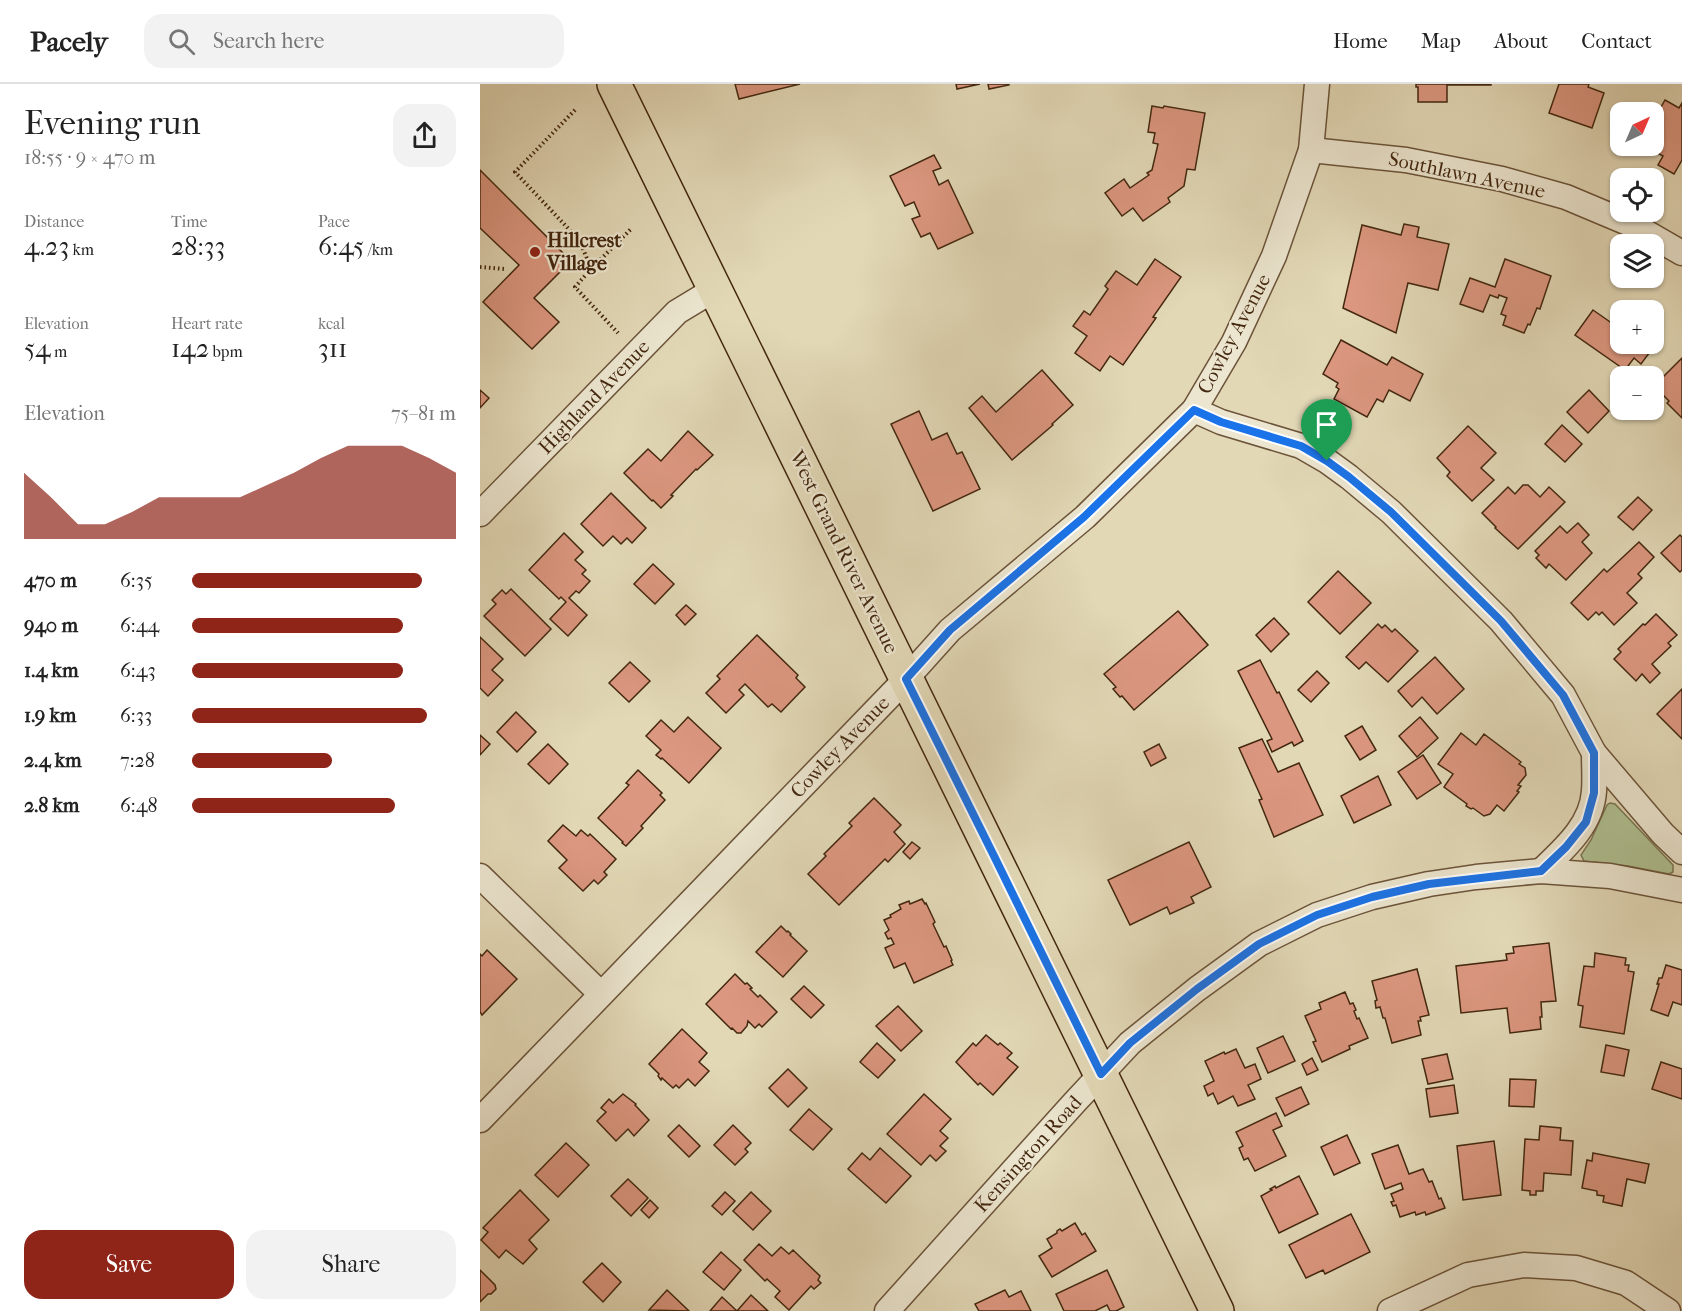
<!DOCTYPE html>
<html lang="en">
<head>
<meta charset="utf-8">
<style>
	body { margin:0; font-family:"IM FELL French Canon",serif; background:#f2f2f2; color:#222; height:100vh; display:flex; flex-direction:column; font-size:22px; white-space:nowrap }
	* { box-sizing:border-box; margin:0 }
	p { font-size:20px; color:#767676 }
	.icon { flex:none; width:33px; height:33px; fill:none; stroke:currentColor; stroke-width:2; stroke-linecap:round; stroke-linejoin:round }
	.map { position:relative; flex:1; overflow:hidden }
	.side { display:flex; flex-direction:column; background:#fff; width:480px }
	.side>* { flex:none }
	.needle { width:39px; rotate:44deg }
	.controls { position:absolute; left:1130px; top:18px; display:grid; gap:12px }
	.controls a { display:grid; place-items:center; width:54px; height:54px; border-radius:12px; background:#fff; box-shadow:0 2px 4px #0004; font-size:30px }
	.pin { position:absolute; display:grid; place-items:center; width:51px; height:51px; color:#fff; margin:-62px -26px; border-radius:50% 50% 50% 0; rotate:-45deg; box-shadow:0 0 6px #0007 }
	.pin .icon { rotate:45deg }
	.round { display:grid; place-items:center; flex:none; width:63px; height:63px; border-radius:18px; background:#f2f2f2 }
	.headline { display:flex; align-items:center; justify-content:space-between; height:102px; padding:0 24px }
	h1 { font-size:33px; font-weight:600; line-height:45px }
	.figures { display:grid; grid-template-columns:repeat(3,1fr); gap:9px; height:102px; padding:6px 24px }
	.figures div { display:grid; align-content:center }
	.figures b { font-size:26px; font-weight:600 }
	.figures small { font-size:16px; font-weight:400 }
	.figures p { font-size:16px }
	.chart { height:168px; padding:12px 24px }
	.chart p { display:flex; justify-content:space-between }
	.chart svg { width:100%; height:108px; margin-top:6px; fill:#8f2418; opacity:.7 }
	.action { display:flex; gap:12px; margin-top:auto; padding:12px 24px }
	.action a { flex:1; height:69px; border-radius:18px; background:#8f2418; color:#fff; font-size:24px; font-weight:600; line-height:69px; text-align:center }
	.action a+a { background:#f2f2f2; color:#222 }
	ul { padding:0 24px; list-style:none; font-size:20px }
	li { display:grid; grid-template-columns:96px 72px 1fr; align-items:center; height:45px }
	li i { height:15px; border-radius:8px; background:#8f2418 }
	header { display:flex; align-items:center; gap:36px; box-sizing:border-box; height:84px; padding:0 30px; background:#fff; border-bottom:2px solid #e0e0e0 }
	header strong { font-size:28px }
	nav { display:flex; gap:33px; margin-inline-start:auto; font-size:21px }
	.search { width:420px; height:54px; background:#f2f2f2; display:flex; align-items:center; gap:15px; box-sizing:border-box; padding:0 21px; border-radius:18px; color:#767676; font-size:22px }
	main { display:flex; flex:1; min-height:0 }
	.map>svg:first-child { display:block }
	.green { fill:#afc091; stroke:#797450; stroke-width:1.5 }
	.building { fill:#dc9780; stroke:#43270f; stroke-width:1.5 }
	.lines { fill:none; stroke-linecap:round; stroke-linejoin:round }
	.minor-casing { stroke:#6b5339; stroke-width:27 }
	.primary-casing { stroke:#43270f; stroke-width:36 }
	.path { stroke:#43270f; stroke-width:4; stroke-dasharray:1.5 3; stroke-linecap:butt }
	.minor { stroke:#ece6d0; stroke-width:24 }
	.primary { stroke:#e2d8b6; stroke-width:33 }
	.route-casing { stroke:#fff; stroke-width:12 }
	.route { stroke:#1a73e8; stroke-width:8 }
	.poi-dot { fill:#8f2418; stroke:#ece6d0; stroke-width:2 }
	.labels { text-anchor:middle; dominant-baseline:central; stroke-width:4.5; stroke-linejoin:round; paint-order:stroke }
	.street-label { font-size:20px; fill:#43270f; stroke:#ece6d0 }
	.poi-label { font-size:20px; font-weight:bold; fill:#43270f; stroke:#ece6d0; text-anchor:start }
</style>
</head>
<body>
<header>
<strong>Pacely</strong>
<div class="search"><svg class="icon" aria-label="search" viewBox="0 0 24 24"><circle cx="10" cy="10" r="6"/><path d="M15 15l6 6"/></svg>Search here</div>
<nav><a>Home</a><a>Map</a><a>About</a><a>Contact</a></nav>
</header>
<main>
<section class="side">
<div class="headline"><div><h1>Evening run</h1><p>18:55 · 9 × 470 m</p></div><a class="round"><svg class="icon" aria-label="share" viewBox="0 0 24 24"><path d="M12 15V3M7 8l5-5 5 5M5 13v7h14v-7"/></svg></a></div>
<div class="figures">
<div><p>Distance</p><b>4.23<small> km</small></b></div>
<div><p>Time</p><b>28:33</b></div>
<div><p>Pace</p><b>6:45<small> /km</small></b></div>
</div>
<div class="figures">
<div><p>Elevation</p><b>54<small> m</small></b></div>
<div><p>Heart rate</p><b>142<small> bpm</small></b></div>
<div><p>kcal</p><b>311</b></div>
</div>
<div class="chart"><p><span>Elevation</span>75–81 m</p>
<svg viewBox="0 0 160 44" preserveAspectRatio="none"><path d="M0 44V17L10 27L20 38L30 38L40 33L50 27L60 27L70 27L80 27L90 22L100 17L110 11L120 6L130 6L140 6L150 11L160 17V44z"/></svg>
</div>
<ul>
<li><b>470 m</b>6:35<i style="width:87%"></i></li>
<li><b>940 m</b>6:44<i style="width:80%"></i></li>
<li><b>1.4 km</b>6:43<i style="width:80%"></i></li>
<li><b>1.9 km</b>6:33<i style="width:89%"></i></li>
<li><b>2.4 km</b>7:28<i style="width:53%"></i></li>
<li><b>2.8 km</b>6:48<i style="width:77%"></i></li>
</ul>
<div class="action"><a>Save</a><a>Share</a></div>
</section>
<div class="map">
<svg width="1202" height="1227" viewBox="0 0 1202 1227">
	<rect width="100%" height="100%" fill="#e2d8b6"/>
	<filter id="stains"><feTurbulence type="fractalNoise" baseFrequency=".00333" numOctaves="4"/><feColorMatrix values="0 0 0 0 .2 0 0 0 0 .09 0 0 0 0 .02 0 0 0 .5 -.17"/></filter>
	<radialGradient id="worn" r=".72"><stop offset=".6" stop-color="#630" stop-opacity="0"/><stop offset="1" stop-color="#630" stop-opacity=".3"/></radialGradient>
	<polygon class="green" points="1130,719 1135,720 1193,781 1193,788 1189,790 1148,782 1104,777 1101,771 1111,756 1127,721"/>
	<g class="building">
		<polygon points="255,0 320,0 259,15"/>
		<polygon points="476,0 500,0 477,5"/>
		<polygon points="508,0 529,0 529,1 509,5"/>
		<polygon points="936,0 1011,0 1011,1 967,1 967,18 938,18 938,3 936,3"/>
		<polygon points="1079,0 1109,0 1108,3 1124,9 1112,44 1069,29"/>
		<polygon points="1185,16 1199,24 1202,19 1202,76 1194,90 1178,81 1183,72 1165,62 1173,62 1173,28 1158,28 1162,21 1177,30"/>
		<polygon points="672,22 683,24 684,22 725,29 715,86 707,85 704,102 688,114 690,118 663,137 653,124 642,132 625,109 644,95 650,104 669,91 667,89 672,86 678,60 673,59 675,49 668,48"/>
		<polygon points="454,71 461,84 453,87 459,101 468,96 493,149 458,165 450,149 441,153 432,135 440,132 434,118 425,122 410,92"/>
		<polygon points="0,86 91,177 54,214 79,238 52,265 3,218 39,181 0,144"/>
		<polygon points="924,140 939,143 937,153 969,160 958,206 928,199 916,249 863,224 882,141 921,151"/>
		<polygon points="675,175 701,193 673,233 676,234 643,281 630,272 620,287 595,269 607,252 593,242 604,227 610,231 628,205 625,202 636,187 657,201"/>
		<polygon points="1025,175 1071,192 1060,225 1057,224 1050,241 1048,240 1044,249 1023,241 1026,232 1021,230 1027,214 1019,211 1018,214 1010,211 1003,228 980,220 990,194 1015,203"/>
		<polygon points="1113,226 1136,242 1140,236 1140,260 1173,260 1173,248 1181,253 1161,280 1154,274 1145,286 1095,251"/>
		<polygon points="861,256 907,281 912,273 943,290 930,317 909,306 903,318 897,315 887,333 854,315 859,305 856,303 858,299 843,290"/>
		<polygon points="1202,274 1202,334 1187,319 1189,317 1174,302"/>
		<polygon points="562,286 593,321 572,340 573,341 532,376 489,324 502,312 516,328"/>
		<polygon points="0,306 9,314 0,324"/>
		<polygon points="1109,306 1129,327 1108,349 1087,328"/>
		<polygon points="439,327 452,356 467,349 477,370 482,368 500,405 453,427 411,340"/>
		<polygon points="1082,341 1102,360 1085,378 1065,360"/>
		<polygon points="988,342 1016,369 1001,384 1014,396 992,417 967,392 970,388 957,374"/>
		<polygon points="208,347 233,371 217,386 216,385 191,411 193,412 181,424 173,416 172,417 144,389 168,365 181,377"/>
		<polygon points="1043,401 1048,401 1060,413 1069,403 1085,418 1038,465 1015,444 1016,443 1002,429 1028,403 1035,410"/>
		<polygon points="131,409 166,444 152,459 147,454 141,460 133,452 123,462 101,440"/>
		<polygon points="1158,413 1172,426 1153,446 1138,433"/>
		<polygon points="1098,439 1109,451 1102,458 1112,469 1086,496 1069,480 1066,484 1056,474 1059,471 1055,467 1080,442 1087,449"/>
		<polygon points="84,449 103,468 95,476 106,486 102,490 110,497 99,509 96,507 89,514 107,531 88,552 70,535 86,518 81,513 79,515 49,486"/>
		<polygon points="1200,451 1202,453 1202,486 1200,488 1181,469"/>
		<polygon points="1159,458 1174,473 1158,490 1162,494 1147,509 1157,519 1134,541 1122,528 1119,531 1116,528 1108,536 1091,519 1124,485 1127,488"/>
		<polygon points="173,480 194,500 175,520 154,500"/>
		<polygon points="858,487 891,519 860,550 828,518"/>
		<polygon points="31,505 71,545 45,572 4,532 16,520 12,516 22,506 26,510"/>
		<polygon points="206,521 216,530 205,541 196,531"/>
		<polygon points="698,527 728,561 654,626 642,612 640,613 633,605 636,603 624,590"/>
		<polygon points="1176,530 1197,551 1188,559 1191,562 1172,580 1180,589 1170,599 1162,590 1156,597 1134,575 1141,568 1138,565 1163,540 1165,541"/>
		<polygon points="794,534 809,550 791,568 776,551"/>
		<polygon points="898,540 902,544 905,541 912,548 915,545 938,567 908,598 886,578 879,585 866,573"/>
		<polygon points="277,551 318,591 316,594 325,603 301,628 292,620 288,623 265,600 259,606 264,611 246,629 226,609 240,595 237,592"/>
		<polygon points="0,553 23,575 12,586 23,596 8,612 0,604"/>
		<polygon points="955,573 984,605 957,630 942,613 932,623 918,607"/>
		<polygon points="780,576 797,609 799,608 823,657 814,662 812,658 792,668 787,657 792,655 758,587"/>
		<polygon points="150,578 170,597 149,618 129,599"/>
		<polygon points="837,587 849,599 831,618 818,606"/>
		<polygon points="1202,605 1202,655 1177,630"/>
		<polygon points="36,628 56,648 37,668 17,648"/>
		<polygon points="208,633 241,664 209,699 182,674 181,675 176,671 181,666 166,652 181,636 194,648"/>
		<polygon points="940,633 958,654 937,673 919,652"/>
		<polygon points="882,642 896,666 880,676 865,652"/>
		<polygon points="981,649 996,661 1004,650 1041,678 1039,680 1045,684 1046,691 1038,701 1041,702 1037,707 1039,708 1024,727 1017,721 1010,730 1004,732 993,724 991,725 986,722 987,720 964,703 973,690 958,680"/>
		<polygon points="0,651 10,660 0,671"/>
		<polygon points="782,655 798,688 819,679 843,731 794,753 779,716 782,715 759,664"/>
		<polygon points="68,660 88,680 69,700 48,680"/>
		<polygon points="679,660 686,674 671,682 664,668"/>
		<polygon points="943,671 961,699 937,715 918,688"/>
		<polygon points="158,686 182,709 180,711 185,716 161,742 163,744 146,762 142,759 143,758 118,734 149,701 146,699"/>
		<polygon points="898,692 911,721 874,739 861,712"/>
		<polygon points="394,714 421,741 414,748 425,760 408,778 405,775 359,821 328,790 346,772 344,770 372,742 369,739"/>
		<polygon points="83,741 96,752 101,746 108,752 110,750 136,775 124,788 127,791 118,800 114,796 103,807 79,784 87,776 68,757"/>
		<polygon points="432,758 440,764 430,775 423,768"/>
		<polygon points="709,758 731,803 711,813 714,819 690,830 687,823 650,841 628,796"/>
		<polygon points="442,815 445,820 446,819 455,838 453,840 464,863 466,862 472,876 471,877 473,881 434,899 425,879 414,884 405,864 414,860 411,854 408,855 405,849 409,846 404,836 411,833 410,831 421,825 419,821 429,817 430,820"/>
		<polygon points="301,842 307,848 308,847 311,850 310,851 327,867 303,893 276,868"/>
		<polygon points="1069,859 1076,917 1061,918 1062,933 1060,933 1061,945 1030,949 1027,924 981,929 976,882 1027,876 1026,870 1034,869 1033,863"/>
		<polygon points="7,866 37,895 2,931 0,928 0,870 2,872"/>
		<polygon points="1115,869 1146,874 1145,881 1149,881 1148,887 1154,888 1144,950 1100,943 1103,922 1098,921 1104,882 1114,883"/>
		<polygon points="1186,881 1202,886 1202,921 1193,918 1188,932 1171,926 1179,900 1177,900 1179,894 1182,894"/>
		<polygon points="937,885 949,931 940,933 941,937 938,937 941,951 912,959 905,934 903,934 900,923 896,924 895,917 897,916 892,897"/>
		<polygon points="255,890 265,900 267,899 272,904 270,905 278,913 280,911 297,928 282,943 279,940 275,944 268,937 267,942 261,949 257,949 252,944 251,945 226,920"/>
		<polygon points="324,902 344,921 331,934 311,915"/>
		<polygon points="865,908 870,920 873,919 876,926 874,927 877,935 879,934 888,954 869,962 870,965 842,978 833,958 836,957 825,932 841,925 839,919"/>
		<polygon points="418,922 442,947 421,967 396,942"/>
		<polygon points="202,945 227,969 219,978 229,987 215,1002 208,995 199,1004 196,1001 193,1004 182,994 181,996 178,992 179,990 169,980"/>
		<polygon points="506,951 518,961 520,959 532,969 527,974 538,983 513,1011 500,999 498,1001 476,978 493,959 496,962"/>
		<polygon points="803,952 815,977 788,989 777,964"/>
		<polygon points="397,959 415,976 398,994 380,978"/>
		<polygon points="1126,961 1149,966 1144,992 1121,988"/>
		<polygon points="756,965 765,984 775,980 781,995 768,1001 775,1015 758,1022 753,1012 738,1020 733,1009 728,1012 724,1002 734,997 725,977 744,968 745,970"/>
		<polygon points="967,970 973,995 948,1000 942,975"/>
		<polygon points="832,974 838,986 827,991 822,980"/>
		<polygon points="1181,978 1202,985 1202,1015 1172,1005"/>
		<polygon points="308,985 327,1004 308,1023 289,1004"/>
		<polygon points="1030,995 1056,996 1054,1023 1029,1022"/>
		<polygon points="974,1001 978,1029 950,1033 946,1005"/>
		<polygon points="821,1003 829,1020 805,1032 796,1014"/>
		<polygon points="143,1010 156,1020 155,1021 169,1036 154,1052 148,1045 136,1057 117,1037 126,1028 121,1024 129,1015 133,1019"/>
		<polygon points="444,1010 471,1035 460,1047 468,1054 460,1062 466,1067 456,1077 450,1071 441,1081 407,1050"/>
		<polygon points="329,1025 352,1045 333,1066 310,1046"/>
		<polygon points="796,1029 802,1042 793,1046 806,1072 775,1087 768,1074 764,1076 759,1064 763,1062 756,1048"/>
		<polygon points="199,1041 220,1062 209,1073 188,1052"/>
		<polygon points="253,1041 271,1059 265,1065 268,1068 255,1081 234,1061"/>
		<polygon points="1060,1042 1081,1044 1080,1056 1093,1057 1091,1091 1064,1089 1063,1107 1056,1107 1056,1111 1050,1111 1050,1107 1042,1106 1045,1055 1059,1056"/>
		<polygon points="867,1051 880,1079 854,1091 841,1063"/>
		<polygon points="1014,1057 1021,1111 983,1116 977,1062"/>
		<polygon points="86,1059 109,1081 78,1113 55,1091"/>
		<polygon points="918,1061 929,1090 943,1085 949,1098 952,1097 959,1115 961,1114 965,1124 946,1131 945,1128 936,1131 935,1128 920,1133 916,1121 913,1122 911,1118 914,1117 911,1110 923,1105 921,1099 905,1105 892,1070"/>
		<polygon points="400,1064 431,1092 406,1119 368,1085 382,1069 390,1076"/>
		<polygon points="1113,1069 1169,1080 1165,1099 1147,1095 1142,1122 1123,1118 1124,1112 1117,1111 1117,1107 1102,1104 1107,1076 1112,1077"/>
		<polygon points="819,1092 838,1130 799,1149 781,1112 792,1106 790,1105 795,1102 796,1104"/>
		<polygon points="148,1095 168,1114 151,1132 131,1112"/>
		<polygon points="40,1106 69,1136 49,1156 57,1165 43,1180 26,1166 19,1174 1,1156 8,1148 3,1144"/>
		<polygon points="245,1108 255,1117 242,1131 232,1122"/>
		<polygon points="271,1108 291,1127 273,1146 253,1127"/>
		<polygon points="170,1116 178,1124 169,1134 161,1126"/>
		<polygon points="871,1130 890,1168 845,1190 843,1186 826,1194 809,1161"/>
		<polygon points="595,1139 602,1151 605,1149 616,1167 572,1193 559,1172 572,1164 567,1155 577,1149 577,1147 580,1145 582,1147"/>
		<polygon points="279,1160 292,1172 301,1163 309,1170 313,1166 340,1192 338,1196 341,1199 334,1205 331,1202 309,1226 295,1213 300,1207 287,1195 285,1197 264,1176"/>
		<polygon points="241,1168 261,1186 244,1206 223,1188"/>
		<polygon points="122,1179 141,1198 123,1218 103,1198"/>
		<polygon points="0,1186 15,1201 16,1205 11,1210 8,1210 0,1218"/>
		<polygon points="627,1186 644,1223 636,1227 630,1227 627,1221 615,1227 584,1227 576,1210"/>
		<polygon points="187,1206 209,1227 169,1226"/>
		<polygon points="525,1206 529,1213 541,1207 551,1227 499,1227 495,1220"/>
		<polygon points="271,1211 288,1227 230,1227 242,1213 257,1227"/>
	</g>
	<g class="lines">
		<defs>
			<g id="minor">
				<polyline points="831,66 926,76 1022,95 1086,113 1155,142 1202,169"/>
				<polyline points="714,326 741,338 821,362 847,377 869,393 911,428 1021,537 1083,611 1114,669 1183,750 1202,768"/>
				<polyline points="0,430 197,228 235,205"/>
				<path d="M1061 787C1084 765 1112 741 1114 707 1115 695 1114 682 1114 669"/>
				<polyline points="0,792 121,910"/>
				<polyline points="0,1036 426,595 470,546 605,433 714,326 754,258 794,172 831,66 837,0"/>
				<polyline points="407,1227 594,1019 650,959 717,905 779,860 837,831 892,813 949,800 996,793 1061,787 1130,792 1202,806"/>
				<polyline points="910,1227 988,1191 1044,1181 1096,1184 1146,1199 1188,1227"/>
			</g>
			<polyline id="primary" points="134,0 737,1227"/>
		</defs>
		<use href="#minor" class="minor-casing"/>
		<use href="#primary" class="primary-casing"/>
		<g class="path">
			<polyline points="95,26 35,88 100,157 111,185 95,203 138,249"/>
			<polyline points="0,183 25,185"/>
			<polyline points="111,185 152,144"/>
		</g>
		<use href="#minor" class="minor"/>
		<use href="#primary" class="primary"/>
	</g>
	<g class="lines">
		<defs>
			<polygon id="route" points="714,326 741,338 821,362 847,377 869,393 911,428 1021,537 1083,611 1114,669 1114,709 1106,738 1086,763 1061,787 949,800 892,813 837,831 779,860 717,905 650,959 621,990 514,772 426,595 470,546 604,433"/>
		</defs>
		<use href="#route" class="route-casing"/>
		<use href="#route" class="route"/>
	</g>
	<circle class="poi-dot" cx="55" cy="168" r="6"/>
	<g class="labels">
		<g class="street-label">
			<text transform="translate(987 91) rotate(12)">Southlawn Avenue</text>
			<text transform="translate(754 250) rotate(-62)">Cowley Avenue</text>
			<text transform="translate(114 313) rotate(-46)">Highland Avenue</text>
			<text transform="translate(364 468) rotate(64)">West Grand River Avenue</text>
			<text transform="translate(360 663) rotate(-46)">Cowley Avenue</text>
			<text transform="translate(548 1070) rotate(-48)">Kensington Road</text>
		</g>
		<g class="poi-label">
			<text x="67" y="156">Hillcrest<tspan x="67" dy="23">Village</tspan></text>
		</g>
	</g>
	<rect width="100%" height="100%" filter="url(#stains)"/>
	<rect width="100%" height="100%" fill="url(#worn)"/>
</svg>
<div class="controls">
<a><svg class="needle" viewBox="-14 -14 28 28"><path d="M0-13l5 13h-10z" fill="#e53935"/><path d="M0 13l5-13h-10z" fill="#767676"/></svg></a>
<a><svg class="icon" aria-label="locate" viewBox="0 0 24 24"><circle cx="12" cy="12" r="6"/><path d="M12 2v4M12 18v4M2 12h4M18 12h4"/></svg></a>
<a><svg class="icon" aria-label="layers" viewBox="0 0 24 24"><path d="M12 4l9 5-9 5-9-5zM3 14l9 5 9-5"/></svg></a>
<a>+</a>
<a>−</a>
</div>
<div class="pin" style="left:847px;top:377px;background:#1e9e55"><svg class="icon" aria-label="arrive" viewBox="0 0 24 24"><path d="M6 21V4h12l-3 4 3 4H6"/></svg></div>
</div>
</main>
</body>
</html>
